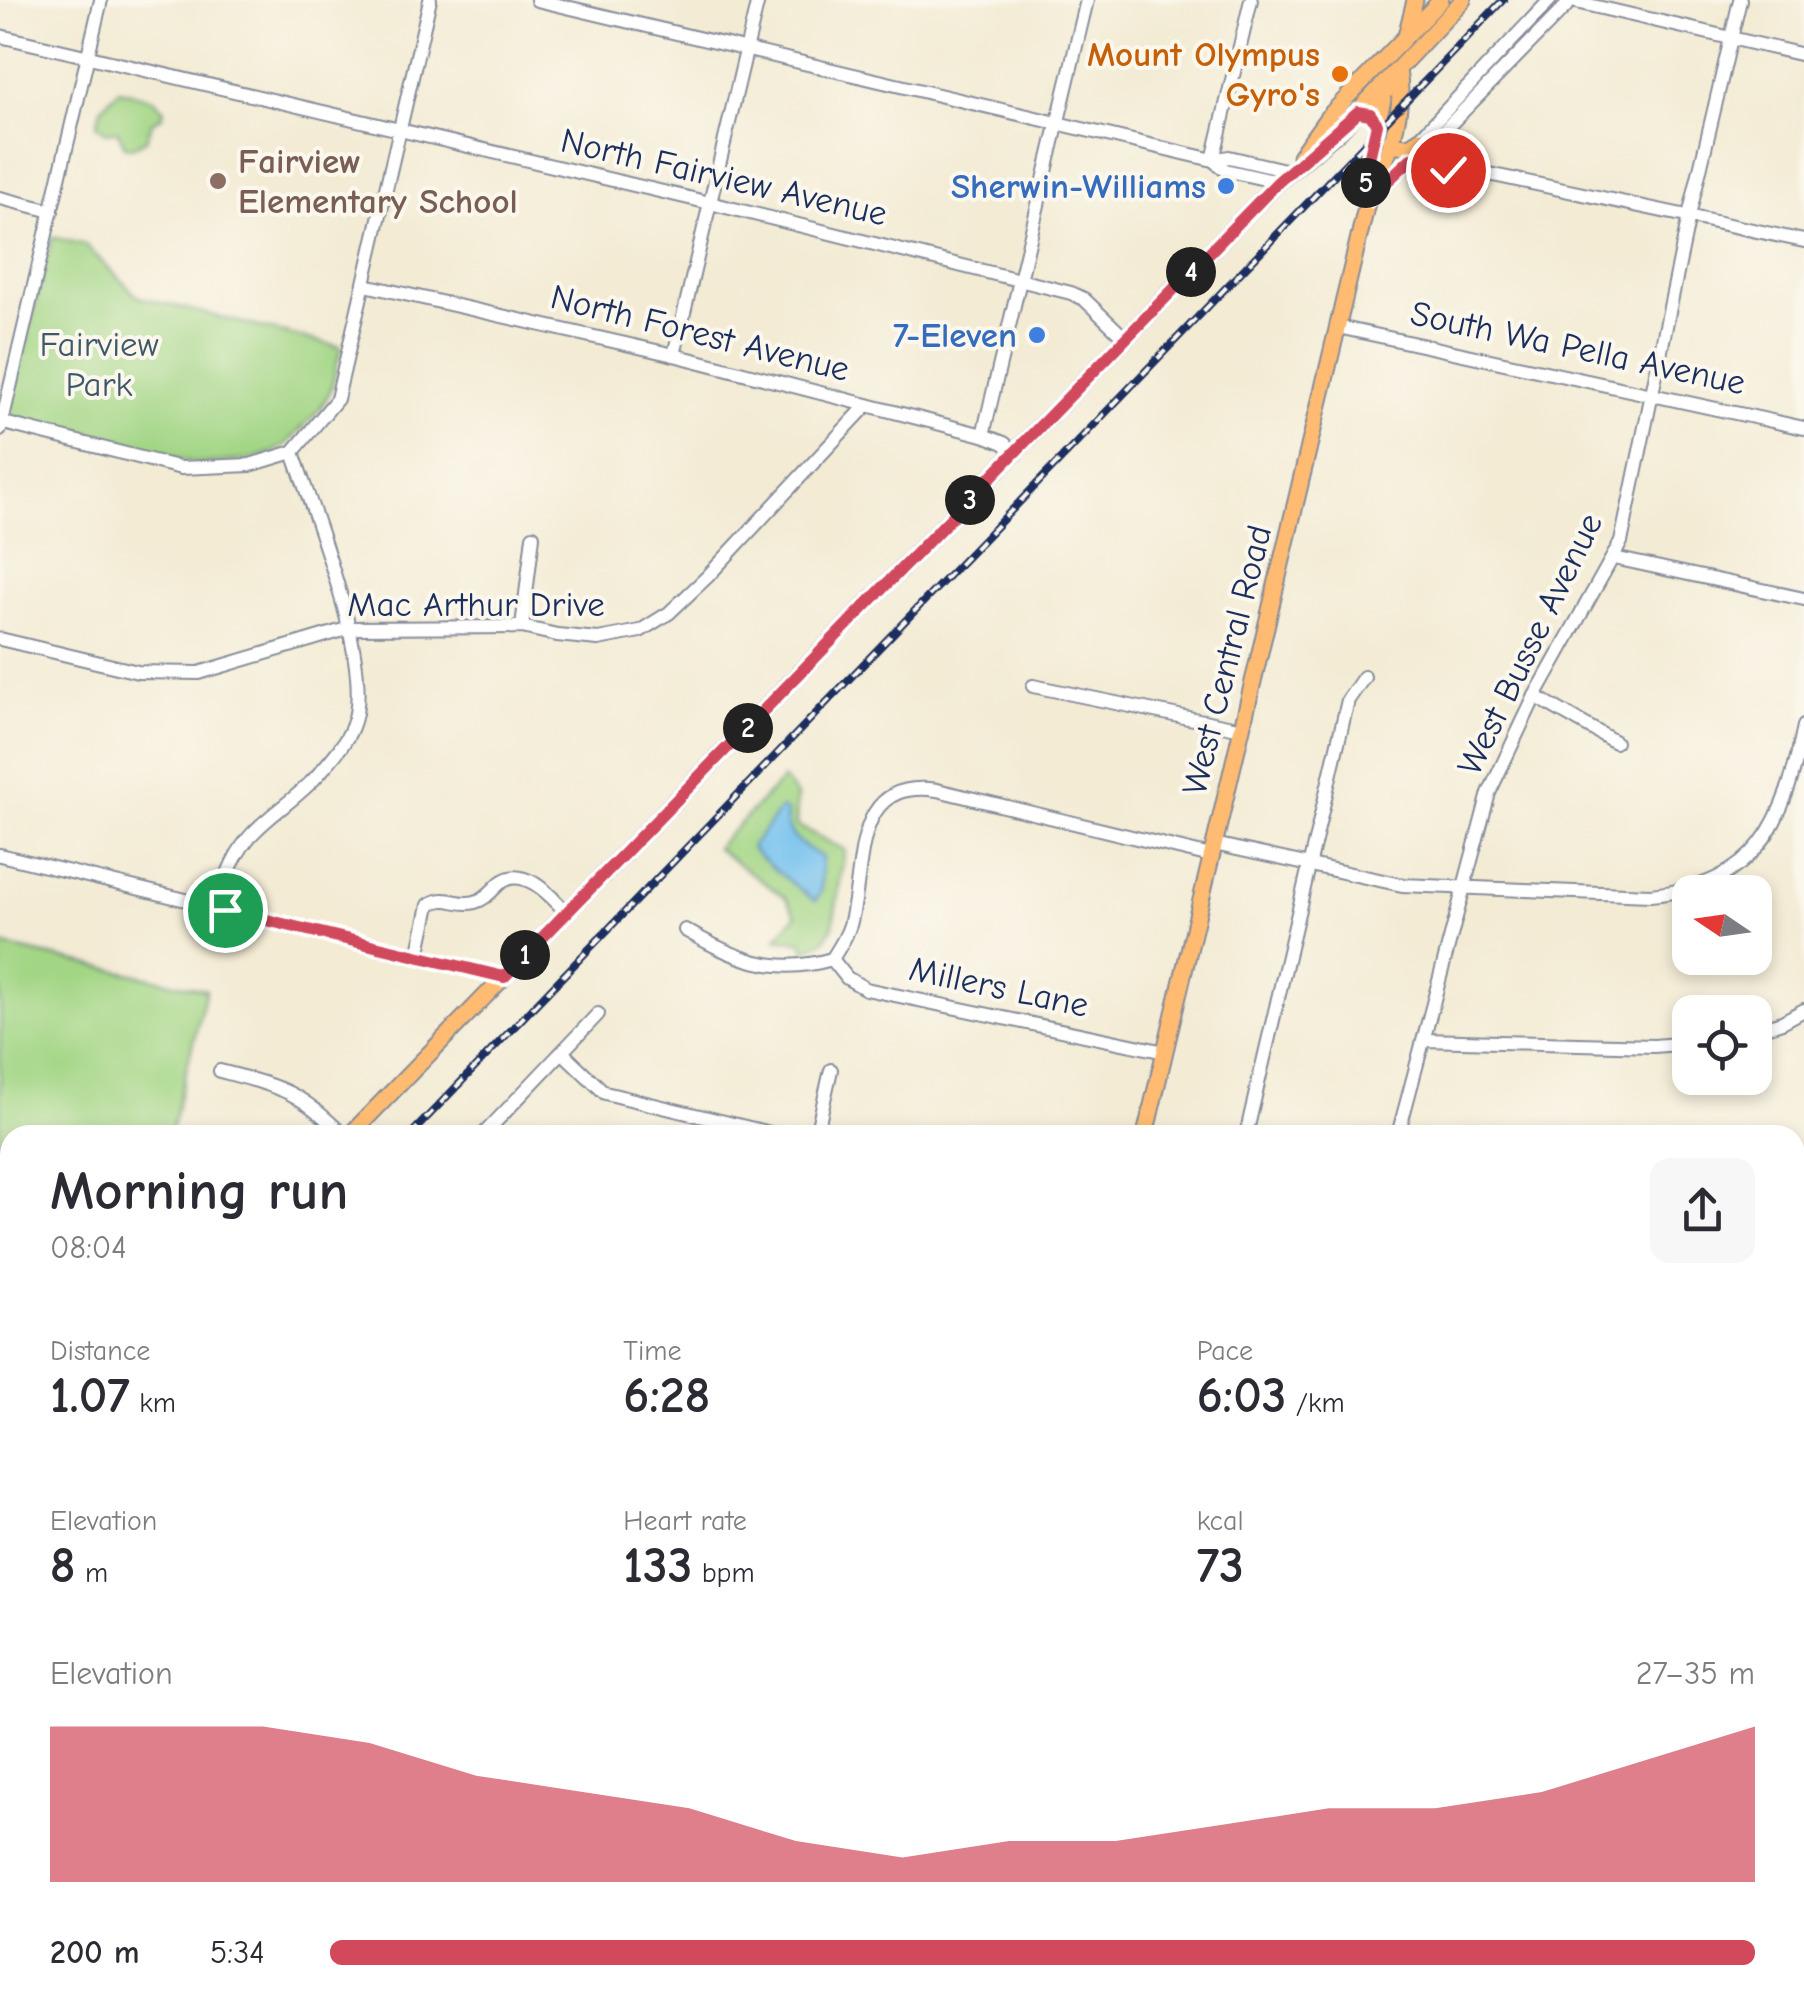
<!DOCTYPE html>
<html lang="en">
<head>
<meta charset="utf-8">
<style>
	body { margin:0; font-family:"Comic Neue",sans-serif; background:#f7f7f7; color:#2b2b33; height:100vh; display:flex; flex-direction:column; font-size:38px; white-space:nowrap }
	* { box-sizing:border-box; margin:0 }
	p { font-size:32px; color:#7c7c81 }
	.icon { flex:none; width:55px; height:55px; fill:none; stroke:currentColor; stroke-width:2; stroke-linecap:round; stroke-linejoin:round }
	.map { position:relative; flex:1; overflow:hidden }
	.details { position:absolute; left:0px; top:1125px; width:1805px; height:888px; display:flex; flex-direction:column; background:#fff; border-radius:30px 30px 0 0; box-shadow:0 5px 15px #0003 }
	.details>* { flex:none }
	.needle { width:65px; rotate:283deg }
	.controls { position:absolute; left:1672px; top:875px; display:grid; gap:20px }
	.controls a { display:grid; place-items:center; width:100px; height:100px; border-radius:20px; background:#fff; box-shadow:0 5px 15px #0003; font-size:50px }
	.pin { position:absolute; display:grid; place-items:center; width:85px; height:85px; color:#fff; margin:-42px; border:5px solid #fff; border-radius:50%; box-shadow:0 2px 10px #0007 }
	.km { position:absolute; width:50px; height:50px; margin:-25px; border-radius:50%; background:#222; color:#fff; font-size:28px; line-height:50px; text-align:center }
	.round { display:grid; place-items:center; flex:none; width:105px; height:105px; border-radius:20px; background:#f7f7f7 }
	.summary { display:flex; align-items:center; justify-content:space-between; height:170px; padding:0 50px }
	h1 { font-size:55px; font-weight:800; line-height:75px }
	.figures { display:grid; grid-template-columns:repeat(3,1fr); gap:15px; height:170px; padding:10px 50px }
	.figures div { display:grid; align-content:center }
	.figures b { font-size:50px; font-weight:800 }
	.figures small { font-size:28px; font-weight:400 }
	.figures p { font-size:28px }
	.chart { height:280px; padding:20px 50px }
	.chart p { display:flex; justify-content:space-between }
	.chart svg { width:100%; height:180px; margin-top:10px; fill:#d1495b; opacity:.7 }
	ul { padding:0 50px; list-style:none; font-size:32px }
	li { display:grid; grid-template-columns:160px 120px 1fr; align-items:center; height:75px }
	li i { height:25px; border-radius:12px; background:#d1495b }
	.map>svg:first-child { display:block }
	.green { fill:#a2d584; stroke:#5e8271; stroke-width:2.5 }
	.water { fill:#74c1ee; stroke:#4878a6; stroke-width:2.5 }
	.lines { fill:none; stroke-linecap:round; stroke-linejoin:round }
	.stream { stroke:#74c1ee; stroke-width:4 }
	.minor-casing { stroke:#878d99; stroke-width:16 }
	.major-casing { stroke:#878d99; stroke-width:19 }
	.minor { stroke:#fff; stroke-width:12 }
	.major { stroke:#ffbb71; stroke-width:15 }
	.rail-casing { stroke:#1b2f5e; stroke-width:8 }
	.rail { stroke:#fbf7ec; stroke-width:4; stroke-dasharray:11; stroke-linecap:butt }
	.route-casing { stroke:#fff; stroke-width:20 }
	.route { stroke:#d1495b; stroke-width:12 }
	.food-dot { fill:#e8710a; stroke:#fbf7ec; stroke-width:4 }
	.education-dot { fill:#8d6e63; stroke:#fbf7ec; stroke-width:4 }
	.shop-dot { fill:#3f7fe0; stroke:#fbf7ec; stroke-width:4 }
	.labels { text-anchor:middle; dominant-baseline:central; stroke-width:8; stroke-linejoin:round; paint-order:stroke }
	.food-label { font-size:35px; font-weight:bold; fill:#c56008; stroke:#fbf7ec; text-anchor:end }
	.education-label { font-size:35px; font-weight:bold; fill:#785e54; stroke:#fbf7ec; text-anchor:start }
	.street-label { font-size:35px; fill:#1b2f5e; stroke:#fbf7ec }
	.shop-label { font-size:35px; font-weight:bold; fill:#366cbe; stroke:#fbf7ec; text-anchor:end }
	.park-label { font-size:35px; fill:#3d5868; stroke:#fbf7ec }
</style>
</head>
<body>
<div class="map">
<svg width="1804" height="2012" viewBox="0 0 1804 2012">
	<rect width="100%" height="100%" fill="#fbf7ec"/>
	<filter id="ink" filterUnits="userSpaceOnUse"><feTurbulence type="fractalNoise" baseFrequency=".01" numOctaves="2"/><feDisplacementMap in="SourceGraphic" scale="20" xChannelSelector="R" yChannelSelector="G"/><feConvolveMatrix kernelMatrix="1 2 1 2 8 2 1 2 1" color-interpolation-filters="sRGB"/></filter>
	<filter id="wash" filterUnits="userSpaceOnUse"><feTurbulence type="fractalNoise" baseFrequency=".0048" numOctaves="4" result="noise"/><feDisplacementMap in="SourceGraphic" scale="40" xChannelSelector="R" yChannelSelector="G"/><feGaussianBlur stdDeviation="2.25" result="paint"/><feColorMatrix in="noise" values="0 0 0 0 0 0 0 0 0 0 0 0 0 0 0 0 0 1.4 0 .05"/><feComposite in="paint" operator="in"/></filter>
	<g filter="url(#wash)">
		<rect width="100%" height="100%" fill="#f3ebd4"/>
		<g class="green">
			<polygon points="119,90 154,99 164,110 162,116 152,122 146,140 131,148 124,145 118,131 106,132 97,125 101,108"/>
			<polygon points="52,237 85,245 138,297 341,347 331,390 320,409 288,443 272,453 249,460 199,464 12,421 8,415"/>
			<polygon points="783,779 797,796 796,825 845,850 833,926 824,941 804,951 804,942 777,938 796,915 786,898 716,848"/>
			<polygon points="0,945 206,990 170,1135 10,1135 10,1371 0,1383"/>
			<polygon points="1804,1270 1804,1342 1795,1342 1795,1271"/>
			<polygon points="10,1580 10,1679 0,1676 0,1591"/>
			<polygon points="10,1773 10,2002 914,2003 911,2012 0,2012 0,1816"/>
		</g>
		<path class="water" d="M781 809 787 811C783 836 803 846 822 857L821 893 815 901C802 891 756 857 751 847Z"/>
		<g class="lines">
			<polyline class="stream" points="1183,2002 1247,2012"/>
		</g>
	</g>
	<g filter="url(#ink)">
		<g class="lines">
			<defs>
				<g id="minor">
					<polyline points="537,0 1213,160 1229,157 1289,171"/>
					<polyline points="1567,0 1804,55"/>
					<polyline points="0,36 710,203 1071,293 1084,299 1126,339"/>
					<polyline points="1435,140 1470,170"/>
					<polyline points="1416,148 1420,138 1550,0"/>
					<polyline points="1411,159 1448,170 1470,170 1804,241"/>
					<polyline points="1213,160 1251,0"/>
					<polyline points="1213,160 1225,170 1278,182"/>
					<polyline points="1374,194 1429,146 1572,0"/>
					<polyline points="0,198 52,211"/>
					<polyline points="365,285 674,355 983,435 1004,443 1016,454"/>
					<polyline points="1338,327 1804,428"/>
					<polyline points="674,355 758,0"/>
					<polyline points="0,422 181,468 250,465 293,452"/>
					<polyline points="0,430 101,0"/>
					<polyline points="983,435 1087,0"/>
					<polyline points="1614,558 1804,599"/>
					<polyline points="522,627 533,536"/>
					<polyline points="0,639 138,672 199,673 350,628 522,627 557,635 598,639 640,631 669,613 707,577 867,405"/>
					<polyline points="1033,686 1242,729"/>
					<polyline points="1535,696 1615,742"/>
					<path d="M1214 844 1402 885 1650 895C1759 885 1784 823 1804 726"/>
					<polyline points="0,855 504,977"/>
					<path d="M215 907C225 881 233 854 253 833 273 812 297 798 316 777 329 762 345 745 352 727 377 669 313 514 293 452L337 399 430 0"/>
					<path d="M685 930C736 959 774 976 832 959 839 948 846 938 850 925 866 869 849 777 937 790L1211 856"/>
					<path d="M418 956 429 905C447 893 457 907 475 902 486 899 492 890 500 883 523 864 552 897 567 913"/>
					<polyline points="832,959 847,978 866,989 1165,1052"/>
					<polyline points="1755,1030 1782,1022 1804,1010"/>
					<polyline points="1424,1040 1654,1046 1690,1043"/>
					<polyline points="563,1053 605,1093 778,1135"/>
					<path d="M220 1071C280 1087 298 1090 343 1135"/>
					<polyline points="483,1135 598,1014"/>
					<polyline points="816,1135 831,1070"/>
					<polyline points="1246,1135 1348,700 1364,677"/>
					<polyline points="1398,1135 1489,793 1535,696 1621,542 1689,216 1740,0"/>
					<polyline points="1795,1188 1804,1187"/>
					<polyline points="1795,1421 1804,1423"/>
					<polyline points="1795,1516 1803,1479 1804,1446"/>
					<polyline points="1795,1739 1804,1741"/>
					<polyline points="1795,1902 1804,1904"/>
					<polyline points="1397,2002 1451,2012"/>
					<polyline points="1720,2012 1722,2002"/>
				</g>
				<g id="major">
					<polyline points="1407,32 1415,0"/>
					<polyline points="1391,140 1397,145 1409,146 1420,139"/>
					<polyline points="1300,156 1327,118 1441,0"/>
					<polyline points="1368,199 1365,176 1384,95 1388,86"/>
					<polyline points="350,1135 1278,182 1339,131 1463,0"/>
					<path d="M1145 1135 1368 199C1387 162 1406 112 1398 70"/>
					<polyline points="0,1503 10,1492"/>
					<polyline points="927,2012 931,2002"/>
				</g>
			</defs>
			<use href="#minor" class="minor-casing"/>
			<use href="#major" class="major-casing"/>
			<use href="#minor" class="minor"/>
			<use href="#major" class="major"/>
			<defs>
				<g id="rail">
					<polyline points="410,1135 1503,0"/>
					<polyline points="0,1561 10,1551"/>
				</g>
			</defs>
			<use href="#rail" class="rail-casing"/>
			<use href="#rail" class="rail"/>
		</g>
	</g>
	<g class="lines" filter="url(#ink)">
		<defs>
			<polyline id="route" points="225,910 504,977 1278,182 1358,112 1370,114 1377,124 1365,176 1368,199 1411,159 1448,170"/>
		</defs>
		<use href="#route" class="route-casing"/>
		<use href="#route" class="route"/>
	</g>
	<circle class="food-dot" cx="1340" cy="74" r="10"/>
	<circle class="education-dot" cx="218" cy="181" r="10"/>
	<g class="shop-dot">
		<circle cx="1226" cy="186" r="10"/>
		<circle cx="1037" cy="335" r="10"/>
	</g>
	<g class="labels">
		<g class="food-label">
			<text x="1320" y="54">Mount Olympus<tspan x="1320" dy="40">Gyro's</tspan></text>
		</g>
		<g class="education-label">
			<text x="238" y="161">Fairview<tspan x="238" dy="40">Elementary School</tspan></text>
		</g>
		<g class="street-label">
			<text transform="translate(724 177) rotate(13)">North Fairview Avenue</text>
			<text transform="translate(700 333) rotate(14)">North Forest Avenue</text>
			<text transform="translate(1578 348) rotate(12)">South Wa Pella Avenue</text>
			<text x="476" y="604">Mac Arthur Drive</text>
			<text transform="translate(1530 644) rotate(-64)">West Busse Avenue</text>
			<text transform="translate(1227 660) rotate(-76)">West Central Road</text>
			<text transform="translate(999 987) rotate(12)">Millers Lane</text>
		</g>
		<g class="shop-label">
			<text x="1206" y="186">Sherwin-Williams</text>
			<text x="1017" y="335">7-Eleven</text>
		</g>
		<g class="park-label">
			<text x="99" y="344">Fairview<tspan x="99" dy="40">Park</tspan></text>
		</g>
	</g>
</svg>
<div class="controls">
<a><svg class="needle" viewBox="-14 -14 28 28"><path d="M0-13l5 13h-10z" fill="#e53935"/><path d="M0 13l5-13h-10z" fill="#7c7c81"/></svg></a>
<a><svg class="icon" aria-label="locate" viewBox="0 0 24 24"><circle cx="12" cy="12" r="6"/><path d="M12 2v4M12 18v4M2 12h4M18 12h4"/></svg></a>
</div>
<div class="pin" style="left:225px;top:910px;background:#1e9e55"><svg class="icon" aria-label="arrive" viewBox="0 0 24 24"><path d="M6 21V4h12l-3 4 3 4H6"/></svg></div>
<div class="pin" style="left:1448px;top:170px;background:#d93025"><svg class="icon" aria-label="check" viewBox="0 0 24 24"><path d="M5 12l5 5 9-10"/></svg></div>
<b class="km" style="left:525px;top:955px">1</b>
<b class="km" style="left:748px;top:728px">2</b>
<b class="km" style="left:970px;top:500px">3</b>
<b class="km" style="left:1191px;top:272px">4</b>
<b class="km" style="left:1366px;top:183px">5</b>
<section class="details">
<div class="summary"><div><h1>Morning run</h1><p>08:04</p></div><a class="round"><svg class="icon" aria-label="share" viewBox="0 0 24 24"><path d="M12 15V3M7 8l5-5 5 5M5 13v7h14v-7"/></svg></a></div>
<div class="figures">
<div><p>Distance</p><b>1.07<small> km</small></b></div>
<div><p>Time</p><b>6:28</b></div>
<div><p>Pace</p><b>6:03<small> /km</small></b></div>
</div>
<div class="figures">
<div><p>Elevation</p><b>8<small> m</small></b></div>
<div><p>Heart rate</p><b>133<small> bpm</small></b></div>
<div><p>kcal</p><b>73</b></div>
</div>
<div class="chart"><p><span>Elevation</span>27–35 m</p>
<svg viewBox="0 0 160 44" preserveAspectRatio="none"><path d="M0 44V6L10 6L20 6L30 10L40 18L50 22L60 26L70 34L80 38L90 34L100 34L110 30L120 26L130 26L140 22L150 14L160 6V44z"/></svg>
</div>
<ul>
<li><b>200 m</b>5:34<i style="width:100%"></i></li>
</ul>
</section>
</div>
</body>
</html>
